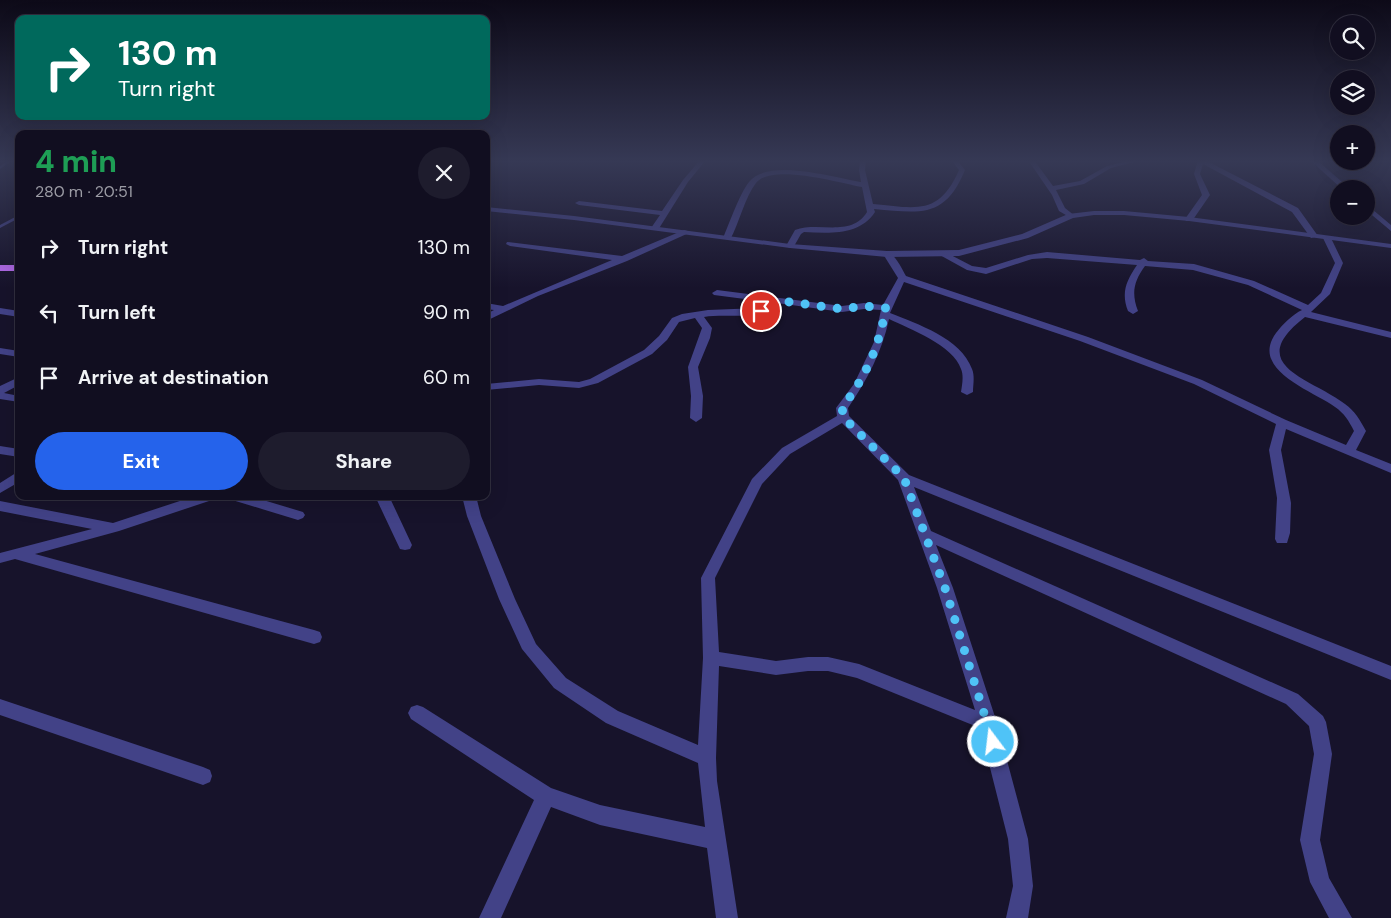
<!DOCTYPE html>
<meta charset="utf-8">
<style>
body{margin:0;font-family:"DM Sans",sans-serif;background:#1e1c2d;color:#f1f3f6;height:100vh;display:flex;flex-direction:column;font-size:19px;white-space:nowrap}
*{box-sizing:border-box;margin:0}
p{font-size:16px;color:#9c9ca5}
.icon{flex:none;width:28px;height:28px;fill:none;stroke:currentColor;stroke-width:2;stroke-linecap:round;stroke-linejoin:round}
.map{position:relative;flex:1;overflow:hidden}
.sheet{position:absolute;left:15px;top:130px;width:475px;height:370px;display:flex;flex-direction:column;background:#110e20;border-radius:10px;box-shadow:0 5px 20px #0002,0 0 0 1px #302e3e}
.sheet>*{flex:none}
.hud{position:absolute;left:15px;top:15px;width:475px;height:105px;border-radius:10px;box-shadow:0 5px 20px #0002,0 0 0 1px #302e3e;background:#00695c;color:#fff;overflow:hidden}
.fabs{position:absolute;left:1330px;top:15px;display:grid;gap:10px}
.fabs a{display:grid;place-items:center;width:45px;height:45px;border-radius:50%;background:#110e20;box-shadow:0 5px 20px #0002,0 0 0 1px #302e3e;font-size:25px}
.pin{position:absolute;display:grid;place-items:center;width:42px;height:42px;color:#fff;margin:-21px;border:2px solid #fff;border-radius:50%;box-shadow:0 1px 5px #0007}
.me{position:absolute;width:55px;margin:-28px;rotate:345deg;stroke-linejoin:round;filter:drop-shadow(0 0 4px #0008)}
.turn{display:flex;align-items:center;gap:18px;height:105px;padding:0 20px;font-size:22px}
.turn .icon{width:65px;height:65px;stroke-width:2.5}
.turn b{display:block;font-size:35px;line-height:42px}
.round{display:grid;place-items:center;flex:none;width:52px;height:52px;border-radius:26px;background:#1e1c2d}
.summary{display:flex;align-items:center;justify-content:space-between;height:85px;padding:0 20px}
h1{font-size:30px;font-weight:800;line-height:38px;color:#1e9e55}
.action{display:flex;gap:10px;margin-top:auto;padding:10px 20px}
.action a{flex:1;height:58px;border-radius:30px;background:#2563eb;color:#fff;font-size:20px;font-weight:800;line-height:58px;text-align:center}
.action a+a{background:#1e1c2d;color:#f1f3f6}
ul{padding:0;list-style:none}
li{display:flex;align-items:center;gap:15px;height:65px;padding:0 20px}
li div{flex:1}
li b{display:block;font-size:19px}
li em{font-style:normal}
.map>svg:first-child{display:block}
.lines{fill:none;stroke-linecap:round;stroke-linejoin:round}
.service{fill:#424287;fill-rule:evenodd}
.minor{fill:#424287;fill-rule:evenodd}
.tertiary{fill:#424287;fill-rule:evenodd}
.primary{fill:#bd6ef6;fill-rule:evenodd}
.route{stroke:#4fc3f7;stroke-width:9;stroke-dasharray:0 16.2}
</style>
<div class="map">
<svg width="1391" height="918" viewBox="0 0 1391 918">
<rect width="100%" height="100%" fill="#17132b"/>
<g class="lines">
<path class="service" d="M9,160H13L0,169V166Z
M19,215V218L0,228V225Z"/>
<path class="minor" d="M700,160H706L688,182L658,230L651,228L660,215L579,205L575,203L579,201L662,211L683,180Z
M860,160H866L865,170L873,204C916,208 939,216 959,170L951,160H957L965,170C945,219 920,213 874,209L875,212C859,236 830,233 804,232L801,234L793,248H790L786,246L795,230C819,221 851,238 867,212L862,187C839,183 772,163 756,183C745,197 739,223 730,240L723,238C730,222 739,195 749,182C768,157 835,178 861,182L859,170Z
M1028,160H1034L1053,186L1080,181L1107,166L1132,160H1142L1111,168L1084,184L1056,190L1065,208L1075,216L1071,218L1059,211L1052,195Z
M1198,160H1205L1298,208L1318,236L1311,238L1292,212L1203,164L1200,174L1210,195L1192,221H1186L1185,219L1202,195L1194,174Z
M1310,160H1317L1350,189H1342Z
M1381,160H1391V162H1384Z
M1366,204L1391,225V231L1366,210Z
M684,230L691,232L627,261L538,296L486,321V314L494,310L486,309V303L503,306L612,260L510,246L506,244L507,242L622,256Z
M1324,236H1330L1343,263L1330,294L1311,312L1391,332V338L1305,317C1242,366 1312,378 1345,404C1355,411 1360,420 1366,431L1356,450L1391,464V473L1286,429L1281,450L1291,503L1290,533L1287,543H1277L1275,539L1277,498L1269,450L1276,424L1194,384L1080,341L904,282L890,313C917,324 961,338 972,369C975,376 973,385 973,392L967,395L961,392C962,385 964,376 961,369C953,345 910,329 889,319C882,352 867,380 848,408L849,416L909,475L1391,666V680L914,487L931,531L1298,694L1323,716L1326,722L1332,754L1320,840L1329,878L1352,918H1329L1310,882L1300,840L1314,754L1309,726L1286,704L936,545L953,588L997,723L1028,839L1033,886L1028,918H1006L1013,886L1008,839L980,728L857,678L828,671H808L776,675L719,666L716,758L717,781L738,918H716L707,848L600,825L551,807L501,918H479L534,800L411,719L408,713L411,707L417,705L423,707L551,788L600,805L705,827L698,763L606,723L554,688L522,649L499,599L467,516L462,496H476L481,516L515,599L536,644L566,678L618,711L698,745L703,658L701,578L752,479L782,448L837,416L836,408L854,384L874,342L881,310L864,309L842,312L777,303C761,322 727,313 704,317L712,328L710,338L698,367L703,396L702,418L696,422L690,418L691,396L688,367L702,328L695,318L679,322L667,340L652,354L598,383L579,388L539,385L486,390V384L539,379L579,382L590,379L644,350L659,336L672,318L682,314L708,310L759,308L768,302L714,295L712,293L717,290L842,306L864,303L883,305L898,278L883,254L887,251C896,256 901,267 906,276L1088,337L1202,380L1286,420L1346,445L1354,431C1349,421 1344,413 1335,407C1313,391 1249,370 1276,333C1282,325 1293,314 1302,310L1248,285L1193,270L1145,266C1134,281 1131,293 1138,311L1133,314L1128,311C1121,293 1126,281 1137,265L1047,258L1032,259L986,274L967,270L938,254L945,252L972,266L986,268L1028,255L1047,252L1140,260L1144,258L1148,261L1194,264L1254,281L1308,305L1321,293L1335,263L1323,238ZM842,423L898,480L937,588L975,710L859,664L828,657H808L776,661L719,652L715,578L762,484L790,454Z
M0,308L19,311V317L0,314Z
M0,348L19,351V357L0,354Z
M19,377V385L4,393L19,396V402L0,399V386Z
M0,446L19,449V457L0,454Z
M19,471V482L0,493V483Z
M195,496H216L215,499L119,531L35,554L314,630L320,632L322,637L320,642L314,644L15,559L0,563V553L92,529L0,511V501L113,523Z
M228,496H250L303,512L305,515L303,518L298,520L229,499Z
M375,496H389L412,545L410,549L405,550L400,549Z
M0,699L203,767L210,770L212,776L210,782L203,785L0,715Z"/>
<path class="tertiary" d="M486,207L574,216L790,244L887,251L959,250L1022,234L1068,214L1094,211H1124L1189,217L1391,244V248L1189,221L1124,215H1094L1073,218L1028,238L959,256L887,257L790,248L574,220L486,211Z"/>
<path class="primary" d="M0,265H19V271H0Z"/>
</g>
<linearGradient id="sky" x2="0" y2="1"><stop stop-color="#0d0a18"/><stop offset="0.56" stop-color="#363955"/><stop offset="1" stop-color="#363955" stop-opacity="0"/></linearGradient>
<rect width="1391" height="288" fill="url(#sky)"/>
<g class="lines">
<path class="route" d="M761,311L768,308L775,300L842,309L864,306L886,308C878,349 867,374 842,408L844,418L904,478L945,588L993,742"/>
</g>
</svg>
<div class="fabs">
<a><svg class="icon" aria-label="search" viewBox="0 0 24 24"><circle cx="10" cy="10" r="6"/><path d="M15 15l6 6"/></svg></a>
<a><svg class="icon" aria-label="layers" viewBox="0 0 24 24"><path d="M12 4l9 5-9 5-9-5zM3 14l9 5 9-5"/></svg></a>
<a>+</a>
<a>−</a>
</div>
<div class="pin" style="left:761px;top:311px;background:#d93025"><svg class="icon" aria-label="arrive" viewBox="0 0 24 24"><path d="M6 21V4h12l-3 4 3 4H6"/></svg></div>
<svg class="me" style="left:993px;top:742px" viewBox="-20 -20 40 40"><circle r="17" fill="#4fc3f7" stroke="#fff" stroke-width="3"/><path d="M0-11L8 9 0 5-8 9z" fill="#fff"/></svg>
<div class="hud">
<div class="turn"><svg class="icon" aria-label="right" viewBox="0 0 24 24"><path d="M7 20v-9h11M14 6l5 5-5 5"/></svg><div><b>130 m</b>Turn right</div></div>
</div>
<section class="sheet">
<div class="summary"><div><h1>4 min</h1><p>280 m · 20:51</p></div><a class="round"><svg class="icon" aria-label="close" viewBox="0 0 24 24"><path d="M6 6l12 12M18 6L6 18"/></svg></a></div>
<ul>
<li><svg class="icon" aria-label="right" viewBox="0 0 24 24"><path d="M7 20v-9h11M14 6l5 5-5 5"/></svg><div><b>Turn right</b></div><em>130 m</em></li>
<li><svg class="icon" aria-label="left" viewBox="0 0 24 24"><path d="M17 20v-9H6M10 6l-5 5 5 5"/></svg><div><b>Turn left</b></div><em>90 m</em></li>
<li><svg class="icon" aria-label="arrive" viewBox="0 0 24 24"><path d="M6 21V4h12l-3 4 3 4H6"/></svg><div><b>Arrive at destination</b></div><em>60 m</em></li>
</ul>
<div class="action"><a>Exit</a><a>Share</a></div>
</section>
</div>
